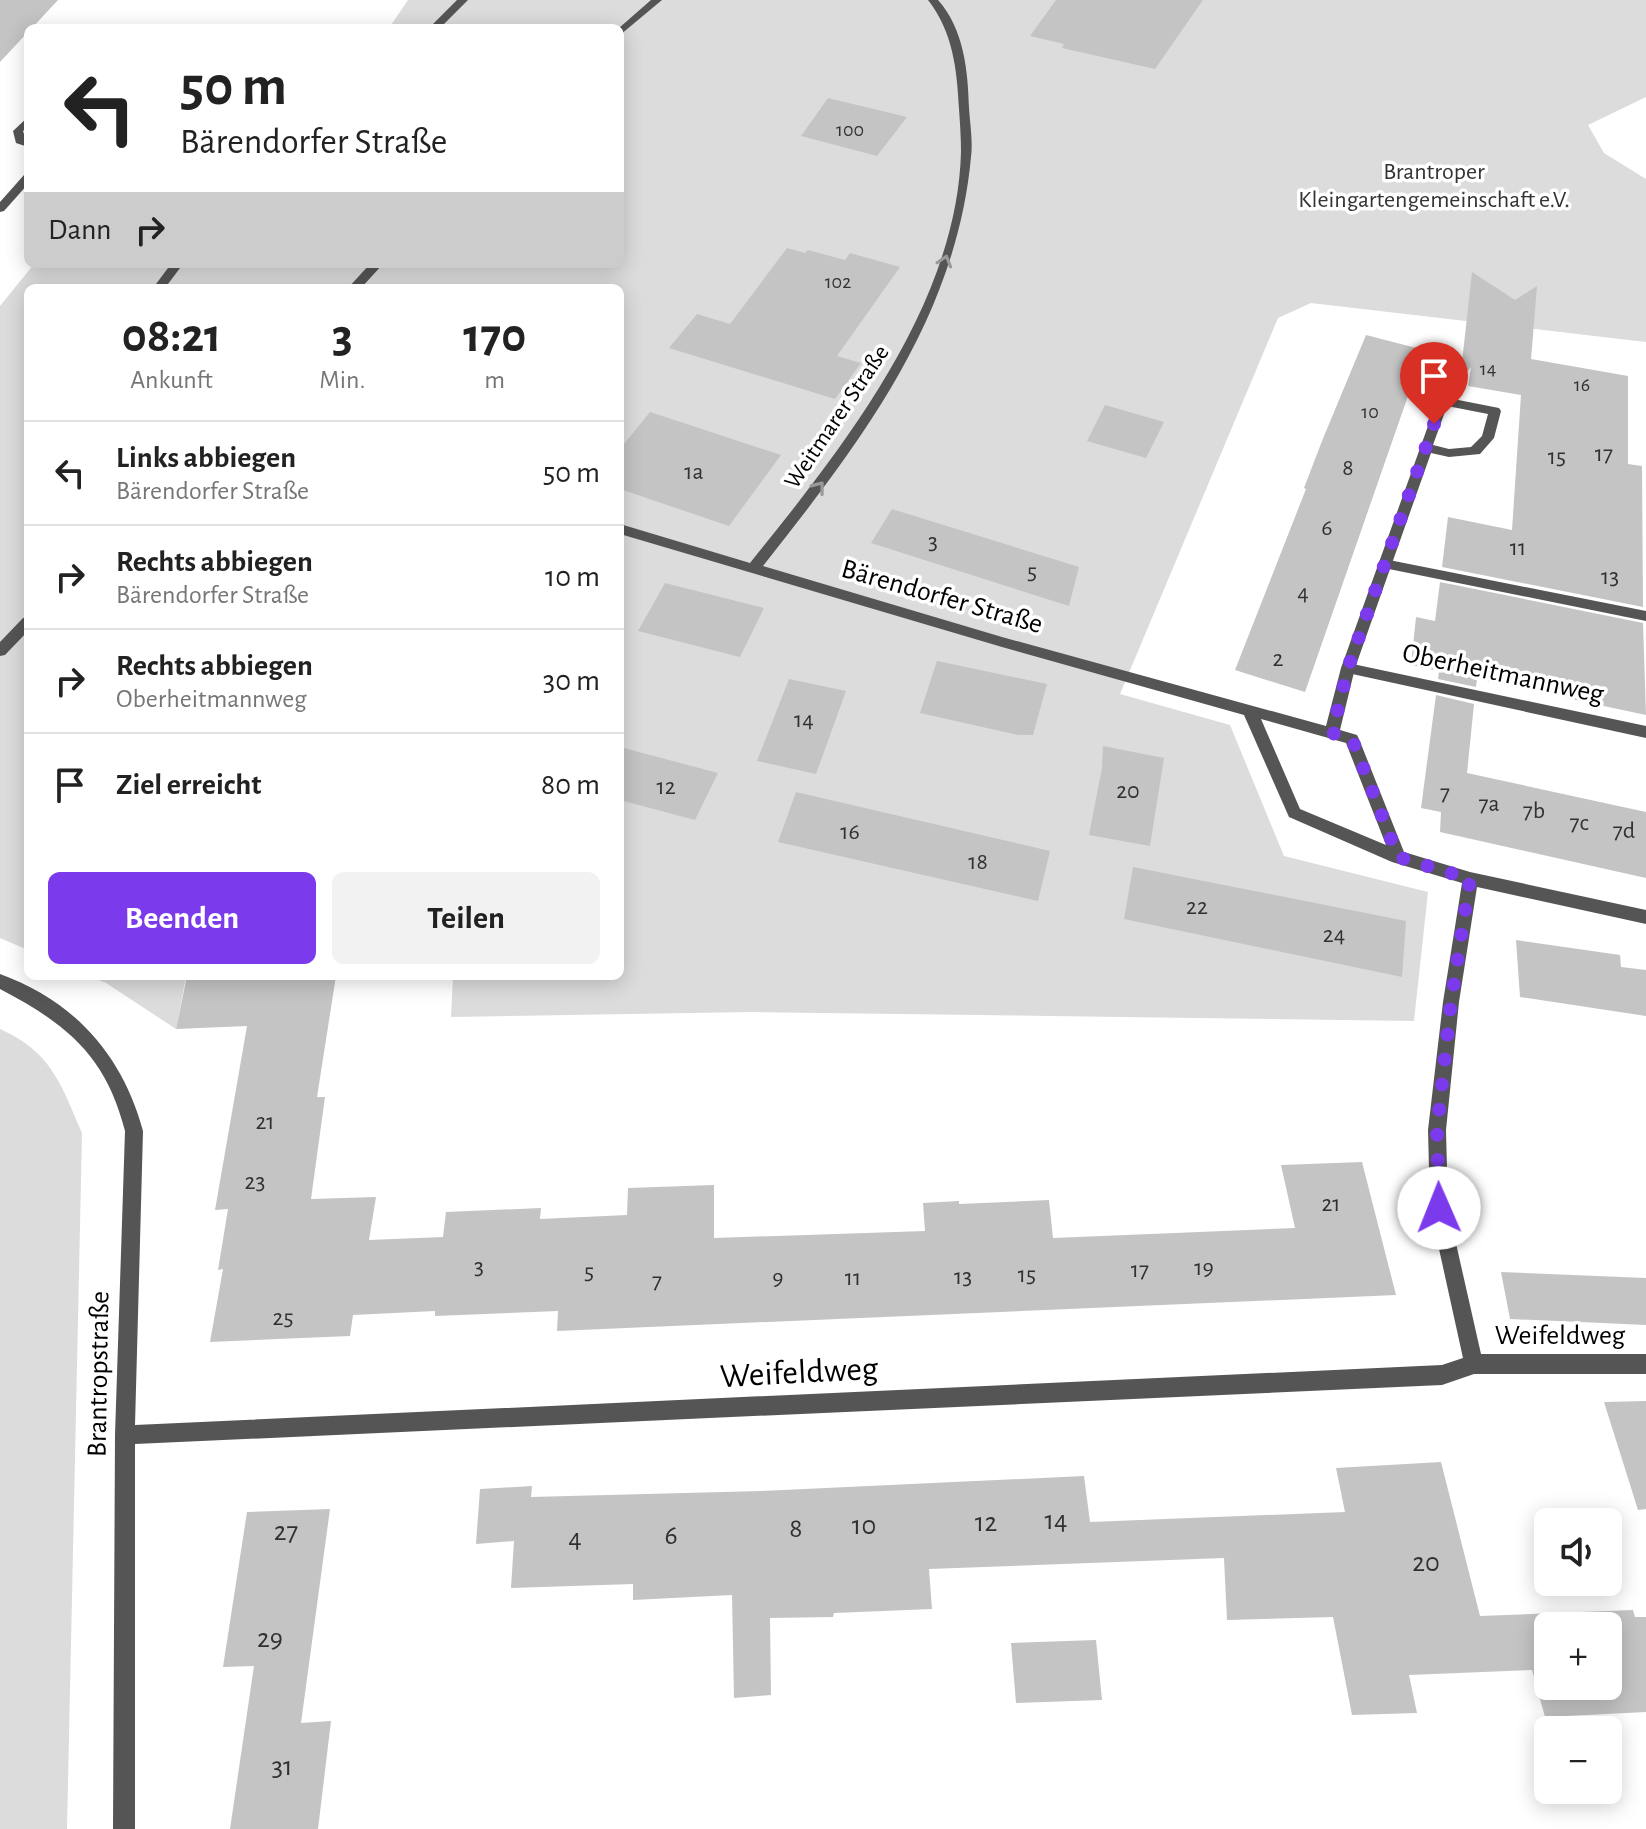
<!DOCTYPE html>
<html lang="de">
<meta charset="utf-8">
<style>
body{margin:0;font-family:"Alegreya Sans",sans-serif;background:#f2f2f2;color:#222;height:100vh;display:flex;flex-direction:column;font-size:30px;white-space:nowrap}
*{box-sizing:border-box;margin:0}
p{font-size:26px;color:#767676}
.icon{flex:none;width:44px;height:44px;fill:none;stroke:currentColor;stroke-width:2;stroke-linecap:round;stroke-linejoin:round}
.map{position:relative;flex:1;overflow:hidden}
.panel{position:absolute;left:24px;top:284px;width:600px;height:696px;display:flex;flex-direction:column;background:#fff;border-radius:12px;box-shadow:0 4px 20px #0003}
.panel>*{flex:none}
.guide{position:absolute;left:24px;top:24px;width:600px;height:244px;border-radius:12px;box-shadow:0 4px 20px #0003;background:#fff;color:#222;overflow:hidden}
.controls{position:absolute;left:1534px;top:1508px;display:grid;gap:16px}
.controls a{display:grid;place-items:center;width:88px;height:88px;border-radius:12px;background:#fff;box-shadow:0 4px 20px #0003;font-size:40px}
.pin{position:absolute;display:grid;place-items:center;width:68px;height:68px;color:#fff;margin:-82px -34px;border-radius:50% 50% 50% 0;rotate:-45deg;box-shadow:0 0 8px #0007}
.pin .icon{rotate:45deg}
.me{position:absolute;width:88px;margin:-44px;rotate:359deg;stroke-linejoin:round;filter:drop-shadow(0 0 6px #0008)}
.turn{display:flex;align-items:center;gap:28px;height:168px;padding:0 24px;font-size:36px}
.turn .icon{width:104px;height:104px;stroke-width:2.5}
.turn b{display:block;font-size:56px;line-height:68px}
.then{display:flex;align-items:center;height:76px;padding:0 24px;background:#0003;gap:16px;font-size:30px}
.eta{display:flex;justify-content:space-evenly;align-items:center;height:136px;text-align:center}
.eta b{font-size:48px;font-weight:700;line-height:56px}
.action{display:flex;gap:16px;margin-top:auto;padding:16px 24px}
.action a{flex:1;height:92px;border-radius:12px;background:#7c3aed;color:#fff;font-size:32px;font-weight:700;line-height:92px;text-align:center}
.action a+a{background:#f2f2f2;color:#222}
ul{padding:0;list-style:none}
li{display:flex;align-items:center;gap:24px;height:104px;padding:0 24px;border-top:2px solid #e0e0e0}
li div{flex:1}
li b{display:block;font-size:30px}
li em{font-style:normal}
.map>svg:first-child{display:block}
.green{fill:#dcdcdc}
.building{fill:#c4c4c4;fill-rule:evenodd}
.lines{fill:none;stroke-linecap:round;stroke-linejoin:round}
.service{fill:#555;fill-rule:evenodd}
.minor{fill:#555;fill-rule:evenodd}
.oneway{stroke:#999}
.route{stroke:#7c3aed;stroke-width:14;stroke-dasharray:0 25.2}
.labels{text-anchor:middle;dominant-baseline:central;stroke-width:7;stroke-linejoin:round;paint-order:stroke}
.far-number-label{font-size:20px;fill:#313131}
.far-park-label{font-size:24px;fill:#333;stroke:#fff}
.far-street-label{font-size:24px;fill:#000;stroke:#fff}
.number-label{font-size:24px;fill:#313131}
.street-label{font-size:28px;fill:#000;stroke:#fff}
.near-number-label{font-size:28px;fill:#313131}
.near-street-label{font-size:34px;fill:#000;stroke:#fff}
</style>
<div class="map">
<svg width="1646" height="1829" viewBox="0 0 1646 1829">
<rect width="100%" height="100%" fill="#fff"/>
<path class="green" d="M408,0H1646V97L1588,125L1604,153L1646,179V342L1311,303L1278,318L1120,694L1230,725L1284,856L1428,892L1414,1021L752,1012L451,1017L453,976H620V288H28V950L0,938V306L34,264H620V28H389Z
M89,976H195L186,977L176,1029L106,983Z
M0,1029C52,1052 61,1085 82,1133L67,1829H0Z"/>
<path class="building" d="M0,0H58L32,28H28V32L0,62Z
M1056,0H1203L1155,69L1062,48L1064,44L1030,36Z
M828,98L907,117L877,156L801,136Z
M787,248L805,253L808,250L845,260L850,253L900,267L837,356L861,363L835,399L669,348L697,314L730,324Z
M1472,272L1515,300L1537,286L1531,359L1628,376V464L1642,466L1643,607L1442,567L1448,517L1512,530L1521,395L1468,386L1471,367L1460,380Z
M1366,335L1424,350L1305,692L1235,670L1306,489L1304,488L1322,441Z
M1105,405L1164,422L1146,458L1087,441Z
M650,412L781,455L729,526L620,489V449Z
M892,509L1079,567L1069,606L871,543Z
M1440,582L1643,623L1646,715L1477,679L1476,687L1438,679L1439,671L1411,665L1416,617L1435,621Z
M665,583L764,608L740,657L638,631Z
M937,661L1047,684L1033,735H1018L920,713Z
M789,679L846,691L816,774L757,761Z
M1436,695L1474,704L1467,773L1646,812V878L1440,832L1441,812L1421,808Z
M1103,746L1164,758L1150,846L1089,835L1102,768Z
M620,747L718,773L695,820L620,800Z
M796,792L1050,851L1038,901L778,842Z
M1133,867L1406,921L1402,977L1124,919Z
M1516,940L1620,955L1621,967L1646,970V1016L1520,997Z
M187,976H336L317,1097H325L311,1199L376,1197L369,1240L443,1237L446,1212L541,1208L540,1219L627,1215L628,1188L714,1185V1238L925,1231L923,1203L959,1201V1204L1049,1200L1053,1238L1295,1228L1281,1165L1362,1162L1396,1295L557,1331L558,1311L435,1316V1311L353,1315L350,1336L210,1342L223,1269L218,1270L228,1209L215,1210L247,1026L176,1029Z
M1501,1272L1646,1278V1325L1510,1319Z
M1646,1401V1509L1638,1510L1604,1402Z
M1441,1462L1480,1616L1633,1610L1635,1617H1646V1712L1545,1717L1532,1670L1409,1675L1417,1713L1352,1715L1333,1617L1227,1620L1224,1558L929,1569L932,1609L834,1613L833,1617L770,1618L771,1695L734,1698L732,1595L633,1600V1584L511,1588L514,1541L476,1544L480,1489L532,1486L531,1497L761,1491L1084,1476L1090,1522L1345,1512L1336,1468ZM1548,1626H1608V1686H1548Z
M330,1509L301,1723L331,1721L318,1829H230L254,1666L223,1667L247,1512Z
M1096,1640L1102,1700L1016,1703L1011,1643Z"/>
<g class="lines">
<path class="service" d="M457,0H468L440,28H429Z
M28,117V126L23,131L28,147L16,143L13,131Z
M28,174V184L4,211L0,212V202L24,175Z
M171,264H183L165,288H153Z
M1384,559L1646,611V621L1379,567V561Z
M1348,663L1646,726V738L1343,672L1341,668Z"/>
<path class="minor" d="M651,0H662L620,35L619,28Z
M928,0H938C964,29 968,71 969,108C970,124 973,141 971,157C956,319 860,443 763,566L1002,637L1326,726L1341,668L1437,401L1443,397L1499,408L1501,411L1494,438L1480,454L1449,457L1431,453L1355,668L1340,730L1357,735L1359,739L1404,852L1470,872L1646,910V924L1477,887L1459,1002L1446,1130L1448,1208L1481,1354H1646V1374H1474L1442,1385L135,1444V1829H113L115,1435L125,1131C106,1056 67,1024 0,989V974C75,1001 123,1056 143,1131L135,1425L1442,1365L1463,1358L1430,1208L1428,1130L1443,1002L1462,883L1392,862L1289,817L1244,715L1002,647L620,534V524L750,563C842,449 957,305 961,152C961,138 960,123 959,109C957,69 953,32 928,0ZM1447,406L1488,414L1482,436L1471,447L1449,449L1433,445ZM1261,719L1346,743L1386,845L1300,809Z
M370,264H383L361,288H348Z
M28,617V631L5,655L0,656V642L23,618Z"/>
</g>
<defs><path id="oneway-chevron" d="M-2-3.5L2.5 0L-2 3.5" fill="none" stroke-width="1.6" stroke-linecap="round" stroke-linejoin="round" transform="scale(2)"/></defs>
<g class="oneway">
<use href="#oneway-chevron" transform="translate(945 261) rotate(-73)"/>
<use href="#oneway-chevron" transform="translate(819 487) rotate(-52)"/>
</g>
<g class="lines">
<path class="route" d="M1434,424L1348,668L1332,733L1352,739L1398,857L1470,879L1451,1002L1437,1130L1439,1208"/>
</g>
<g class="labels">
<g class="far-number-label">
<text x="850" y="130">100</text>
<text x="838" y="282">102</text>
<text x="1488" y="369">14</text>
<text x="1582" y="385">16</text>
<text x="1370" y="412">10</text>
</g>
<g class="far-park-label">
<text x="1434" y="172">Brantroper<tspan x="1434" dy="28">Kleingartengemeinschaft e.V.</tspan></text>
</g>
<g class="far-street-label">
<text transform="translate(837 417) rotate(-56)">Weitmarer Straße</text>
</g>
<g class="number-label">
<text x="1604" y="454">17</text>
<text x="1557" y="457">15</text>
<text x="1348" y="468">8</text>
<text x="694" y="472">1a</text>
<text x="1327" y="528">6</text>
<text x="933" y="542">3</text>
<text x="1518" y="548">11</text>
<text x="1032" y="572">5</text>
<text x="1610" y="577">13</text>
<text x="1303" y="593">4</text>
<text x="1278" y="659">2</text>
<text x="804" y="720">14</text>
<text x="666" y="787">12</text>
<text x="1128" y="791">20</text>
<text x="1445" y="793">7</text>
<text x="1489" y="804">7a</text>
<text x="1534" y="811">7b</text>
<text x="1579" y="823">7c</text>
<text x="1624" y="831">7d</text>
<text x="850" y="832">16</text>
<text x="978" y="862">18</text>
<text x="1197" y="907">22</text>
<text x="1334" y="935">24</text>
<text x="265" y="1122">21</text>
<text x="255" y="1182">23</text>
<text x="1331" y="1204">21</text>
<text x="479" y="1267">3</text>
<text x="1204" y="1268">19</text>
<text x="1140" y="1270">17</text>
<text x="589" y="1272">5</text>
<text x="1027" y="1275">15</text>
<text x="963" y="1277">13</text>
<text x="778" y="1278">9</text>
<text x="853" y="1278">11</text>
<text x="657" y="1281">7</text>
<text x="283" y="1318">25</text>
</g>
<g class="street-label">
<text transform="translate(942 597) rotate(16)">Bärendorfer Straße</text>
<text transform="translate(1503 674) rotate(12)">Oberheitmannweg</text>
<text x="1560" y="1336">Weifeldweg</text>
<text transform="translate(99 1374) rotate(-89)">Brantropstraße</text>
</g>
<g class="near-number-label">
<text x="1056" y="1521">14</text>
<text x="986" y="1523">12</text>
<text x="864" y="1526">10</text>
<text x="796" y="1529">8</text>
<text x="286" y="1532">27</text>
<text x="671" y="1536">6</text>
<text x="575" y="1539">4</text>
<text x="1426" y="1563">20</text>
<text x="270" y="1639">29</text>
<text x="282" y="1767">31</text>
</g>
<g class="near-street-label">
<text transform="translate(799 1373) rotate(-3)">Weifeldweg</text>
</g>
</g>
</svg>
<div class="controls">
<a><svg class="icon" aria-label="sound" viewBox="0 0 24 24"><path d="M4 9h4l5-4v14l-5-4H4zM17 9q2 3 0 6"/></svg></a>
<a>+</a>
<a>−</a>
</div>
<div class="pin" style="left:1434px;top:424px;background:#d93025"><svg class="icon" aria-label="arrive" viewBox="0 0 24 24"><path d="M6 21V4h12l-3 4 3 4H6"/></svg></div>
<svg class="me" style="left:1439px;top:1208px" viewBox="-20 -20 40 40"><circle r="19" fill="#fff"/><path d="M0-13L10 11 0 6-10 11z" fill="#7c3aed"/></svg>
<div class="guide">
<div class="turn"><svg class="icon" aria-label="left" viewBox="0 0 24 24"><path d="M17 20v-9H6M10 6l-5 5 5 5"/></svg><div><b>50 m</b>Bärendorfer Straße</div></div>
<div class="then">Dann<svg class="icon" aria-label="right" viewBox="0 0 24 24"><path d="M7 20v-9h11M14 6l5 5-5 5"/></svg></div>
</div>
<section class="panel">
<div class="eta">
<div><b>08:21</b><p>Ankunft</p></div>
<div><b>3</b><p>Min.</p></div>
<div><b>170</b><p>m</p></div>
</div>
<ul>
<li><svg class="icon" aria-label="left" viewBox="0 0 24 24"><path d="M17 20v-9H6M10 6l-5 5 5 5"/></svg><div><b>Links abbiegen</b><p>Bärendorfer Straße</p></div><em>50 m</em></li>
<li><svg class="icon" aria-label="right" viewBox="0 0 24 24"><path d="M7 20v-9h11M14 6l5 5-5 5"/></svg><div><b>Rechts abbiegen</b><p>Bärendorfer Straße</p></div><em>10 m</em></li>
<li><svg class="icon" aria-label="right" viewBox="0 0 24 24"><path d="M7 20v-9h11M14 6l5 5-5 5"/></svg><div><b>Rechts abbiegen</b><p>Oberheitmannweg</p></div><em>30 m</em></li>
<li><svg class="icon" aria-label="arrive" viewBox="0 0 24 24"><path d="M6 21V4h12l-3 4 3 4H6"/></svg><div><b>Ziel erreicht</b></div><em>80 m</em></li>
</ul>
<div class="action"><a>Beenden</a><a>Teilen</a></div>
</section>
</div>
